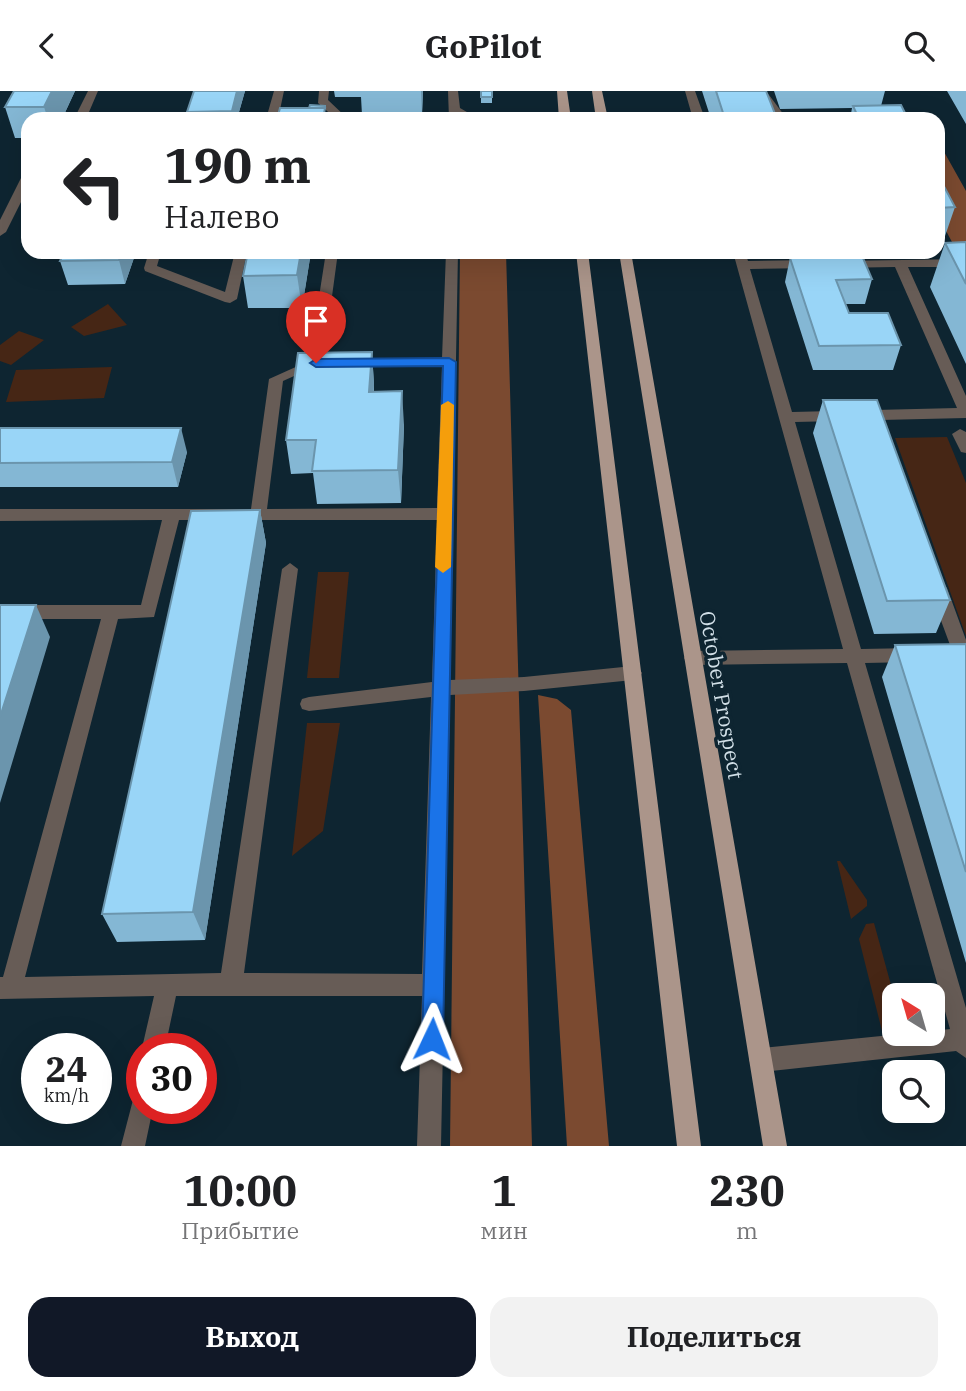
<!DOCTYPE html>
<html lang="ru">
<meta charset="utf-8">
<style>
body{margin:0;font-family:"IBM Plex Serif",serif;background:#f2f2f2;color:#202124;height:100vh;display:flex;flex-direction:column;font-size:26px;white-space:nowrap}
*{box-sizing:border-box;margin:0}
p{font-size:23px;color:#757577}
.icon{flex:none;width:38px;height:38px;fill:none;stroke:currentColor;stroke-width:2;stroke-linecap:round;stroke-linejoin:round}
.map{position:relative;height:1055px;overflow:hidden}
.panel{display:flex;flex-direction:column;background:#fff;flex:1}
.panel>*{flex:none}
.hud{position:absolute;left:21px;top:21px;width:924px;height:147px;border-radius:21px;box-shadow:0 7px 28px #0002;background:#fff;color:#202124;overflow:hidden}
.needle{width:46px;rotate:323deg}
.controls{position:absolute;left:882px;top:892px;display:grid;gap:14px}
.controls a{display:grid;place-items:center;width:63px;height:63px;border-radius:14px;background:#fff;box-shadow:0 7px 28px #0002;font-size:35px}
.speed{position:absolute;left:21px;top:942px;display:flex;gap:14px;font-size:35px;font-weight:700;text-align:center}
.speed>*{display:grid;place-content:center;width:91px;height:91px;border-radius:50%;background:#fff;box-shadow:0 7px 28px #0002;line-height:1}
.speed small{font-size:18px;font-weight:400}
.speed .limit{border:10px solid #d22;background:#fff;color:#111}
.pin{position:absolute;display:grid;place-items:center;width:60px;height:60px;color:#fff;margin:-72px -30px;border-radius:50% 50% 50% 0;rotate:-45deg;box-shadow:0 0 7px #0007}
.pin .icon{rotate:45deg}
.me{position:absolute;width:77px;margin:-38px;rotate:2deg;stroke-linejoin:round;filter:drop-shadow(0 0 5px #0008)}
.turn{display:flex;align-items:center;gap:24px;height:147px;padding:0 28px;font-size:32px}
.turn .icon{width:91px;height:91px;stroke-width:2.5}
.turn b{display:block;font-size:49px;line-height:60px}
.eta{display:flex;justify-content:space-evenly;align-items:center;height:119px;text-align:center}
.eta b{font-size:42px;font-weight:700;line-height:49px}
.action{display:flex;gap:14px;margin-top:auto;padding:14px 28px}
.action a{flex:1;height:80px;border-radius:21px;background:#111827;color:#fff;font-size:28px;font-weight:700;line-height:80px;text-align:center}
.action a+a{background:#f2f2f2;color:#202124}
header{display:flex;justify-content:space-between;align-items:center;height:91px;padding:0 28px;background:#fff;font-size:32px;font-weight:700}
.map>svg:first-child{display:block}
.green{fill:#462615}
.forest{fill:#7b4a30}
.lines{fill:none;stroke-linecap:round;stroke-linejoin:round}
.minor{fill:#675c56;fill-rule:evenodd}
.major{fill:#ab958a;fill-rule:evenodd}
.wall{fill:#84b7d4}
.shaded-wall{fill:#6b95ad}
.building{fill:#99d5f7;stroke:#6b95ad;stroke-width:2}
.route{fill:#1a73e8;stroke:#114b97;stroke-width:2}
.slow{fill:#f59e0b}
.labels{text-anchor:middle;dominant-baseline:central;stroke-width:7;stroke-linejoin:round;paint-order:stroke}
.street-label{font-size:21px;fill:#d1dfe7;stroke:#0e2531}
</style>
<header><svg class="icon" aria-label="back" viewBox="0 0 24 24"><path d="M15 5l-7 7 7 7"/></svg>GoPilot<svg class="icon" aria-label="search" viewBox="0 0 24 24"><circle cx="10" cy="10" r="6"/><path d="M15 15l6 6"/></svg></header>
<div class="map">
<svg width="966" height="1055" viewBox="0 0 966 1055">
<rect width="100%" height="100%" fill="#0e2531"/>
<path class="green" d="M108,213L127,234L84,245L71,236Z
M19,240L44,249L11,274L0,270V254Z
M112,276L104,307L6,311L16,279Z
M947,346L966,392V545L895,347Z
M318,481H349L339,587H307Z
M307,632H340L323,740L292,765Z
M837,770H840L867,809V815L851,828Z
M874,832L894,905V941L883,944L859,848L866,833Z"/>
<path class="forest" d="M938,50L966,100V151H952L938,125Z
M460,161H506L532,1055H450Z
M538,604L557,608L571,619L609,1055H567Z"/>
<g class="lines">
<path class="minor" d="M88,0H98L86,28H74Z
M274,0H284L278,28H266Z
M319,0H329L328,9L348,28H336L318,12Z
M448,0H458L460,17L479,28L460,26L461,28H449Z
M685,0H695L705,28H693Z
M756,0H766L787,28H775Z
M28,81V97L6,141L0,145V129L22,85Z
M149,161H161L157,175L225,201L235,161H247L237,208L230,212L225,211L145,180L144,177Z
M326,161H338L323,272L283,290L267,418L437,417L442,275L351,276L344,272L351,268L442,267L446,161H458L450,589L524,586L633,575L639,577L642,582L639,587L633,589L524,600L450,604L441,1055H417L422,905H176L165,957H142L154,905L0,908V886H3L101,528H0V514H141L162,429L0,430V418H251L269,288L309,270ZM179,429H437L432,591L309,606L302,608L300,613L302,618L309,620L431,606L422,883L244,882L298,478L290,472L282,478L221,882L25,886L118,528L154,526Z
M733,161H745L748,170L812,169L818,173L812,177L750,178L792,321L957,317L895,176L835,177L830,176L824,161H836L840,170L966,168V176H908L966,305V327L795,331L861,558L914,557L920,559L923,564L920,569L914,571L865,572L966,917V967L956,960L761,981L753,977L749,969L753,961L761,957L901,943H933V940L950,938L847,572L693,574L687,572L684,567L687,562L693,560L843,558Z
M960,338L966,341V362L961,361L952,343Z
M938,491L944,493L947,497L966,549V580L960,578L957,573L929,497L932,493Z
M142,1001V1017H153L145,1055H121L134,1005Z"/>
<path class="major" d="M557,0H567L571,28H559Z
M592,0H602L608,28H596Z
M576,161H588L701,1055H677Z
M619,161H631L787,1055H763Z"/>
</g>
<path class="wall" d="M14,0H75L62,28H28V47H15L5,16Z
M194,0H245L237,28H189L187,21Z
M334,0H423L422,23L362,24L361,6H335Z
M481,0H492V12H481Z
M702,0H766L777,28H711Z
M774,0H885L881,15L908,28H850L852,17L780,18Z
M947,0H966V33Z
M938,84L955,116L944,148L938,149Z
M966,151V273L930,196L945,152Z
M136,161L125,193L68,194L60,170Z
M248,161H311L302,217H248L243,185Z
M790,167L872,188L865,213H845L849,222L901,254L893,279H813L785,191Z
M372,261L374,294V301L404,334L401,412L317,413L313,382L291,383L286,349Z
M823,309L950,509L936,542L874,543L813,342Z
M0,337L187,361L178,396H0Z
M260,419L266,452L205,849L117,851L102,823Z
M966,553V872L882,586L895,554Z"/>
<path class="shaded-wall" d="M52,0H75L62,28H48L44,16Z
M237,0H245L237,28H233L232,20Z
M421,0H423L422,23Z
M122,161H136L125,193L119,169Z
M301,161H311L302,217L297,184Z
M372,261L374,294L372,334L369,301Z
M402,300L404,334L401,412L398,379Z
M181,337L187,361L178,396L172,371Z
M260,419L266,452L205,849L193,821Z
M36,514L50,546L0,712V626Z"/>
<path class="building" d="M14,0H52L44,16H5Z
M194,0H237L232,20L187,21Z
M481,0H492V6H481Z
M716,0H766L777,28H725Z
M310,14L325,15V17H309Z
M901,14L908,28H859L853,15Z
M280,17H325L323,28H277Z
M118,27H168V28Z
M938,84L955,116L938,117Z
M966,151V193L945,152Z
M64,161H122L119,169L60,170Z
M248,161H301L297,184L243,185Z
M790,167H863L872,188L836,189L849,222H888L901,254L819,255Z
M372,261L369,301L402,300L398,379L312,380L316,349H286L298,262Z
M823,309H877L950,509L887,510Z
M0,337H181L172,371L0,372Z
M260,419L193,821L102,823L191,420Z
M0,514H36L0,626Z
M966,553V781L895,554Z"/>
<path class="route" d="M449,267L456,271L443,948L440,955L432,958L425,955L422,948L443,275L316,276L310,272L316,268Z"/>
<path class="slow" d="M448,310L454,314L451,476L443,482L435,476L441,314Z"/>
<g class="labels">
<g class="street-label">
<text transform="translate(722 604) rotate(80)">October Prospect</text>
</g>
</g>
</svg>
<div class="controls">
<a><svg class="needle" viewBox="-14 -14 28 28"><path d="M0-13l5 13h-10z" fill="#e53935"/><path d="M0 13l5-13h-10z" fill="#757577"/></svg></a>
<a><svg class="icon" aria-label="search" viewBox="0 0 24 24"><circle cx="10" cy="10" r="6"/><path d="M15 15l6 6"/></svg></a>
</div>
<div class="speed"><div>24<small>km/h</small></div><div class="limit">30</div></div>
<div class="pin" style="left:316px;top:272px;background:#d93025"><svg class="icon" aria-label="arrive" viewBox="0 0 24 24"><path d="M6 21V4h12l-3 4 3 4H6"/></svg></div>
<svg class="me" style="left:432px;top:948px" viewBox="-20 -20 40 40"><path d="M0-17L14 15 0 8-14 15z" fill="#1a73e8" stroke="#fff" stroke-width="4"/></svg>
<div class="hud">
<div class="turn"><svg class="icon" aria-label="left" viewBox="0 0 24 24"><path d="M17 20v-9H6M10 6l-5 5 5 5"/></svg><div><b>190 m</b>Налево</div></div>
</div>
</div>
<section class="panel">
<div class="eta">
<div><b>10:00</b><p>Прибытие</p></div>
<div><b>1</b><p>мин</p></div>
<div><b>230</b><p>m</p></div>
</div>
<div class="action"><a>Выход</a><a>Поделиться</a></div>
</section>
